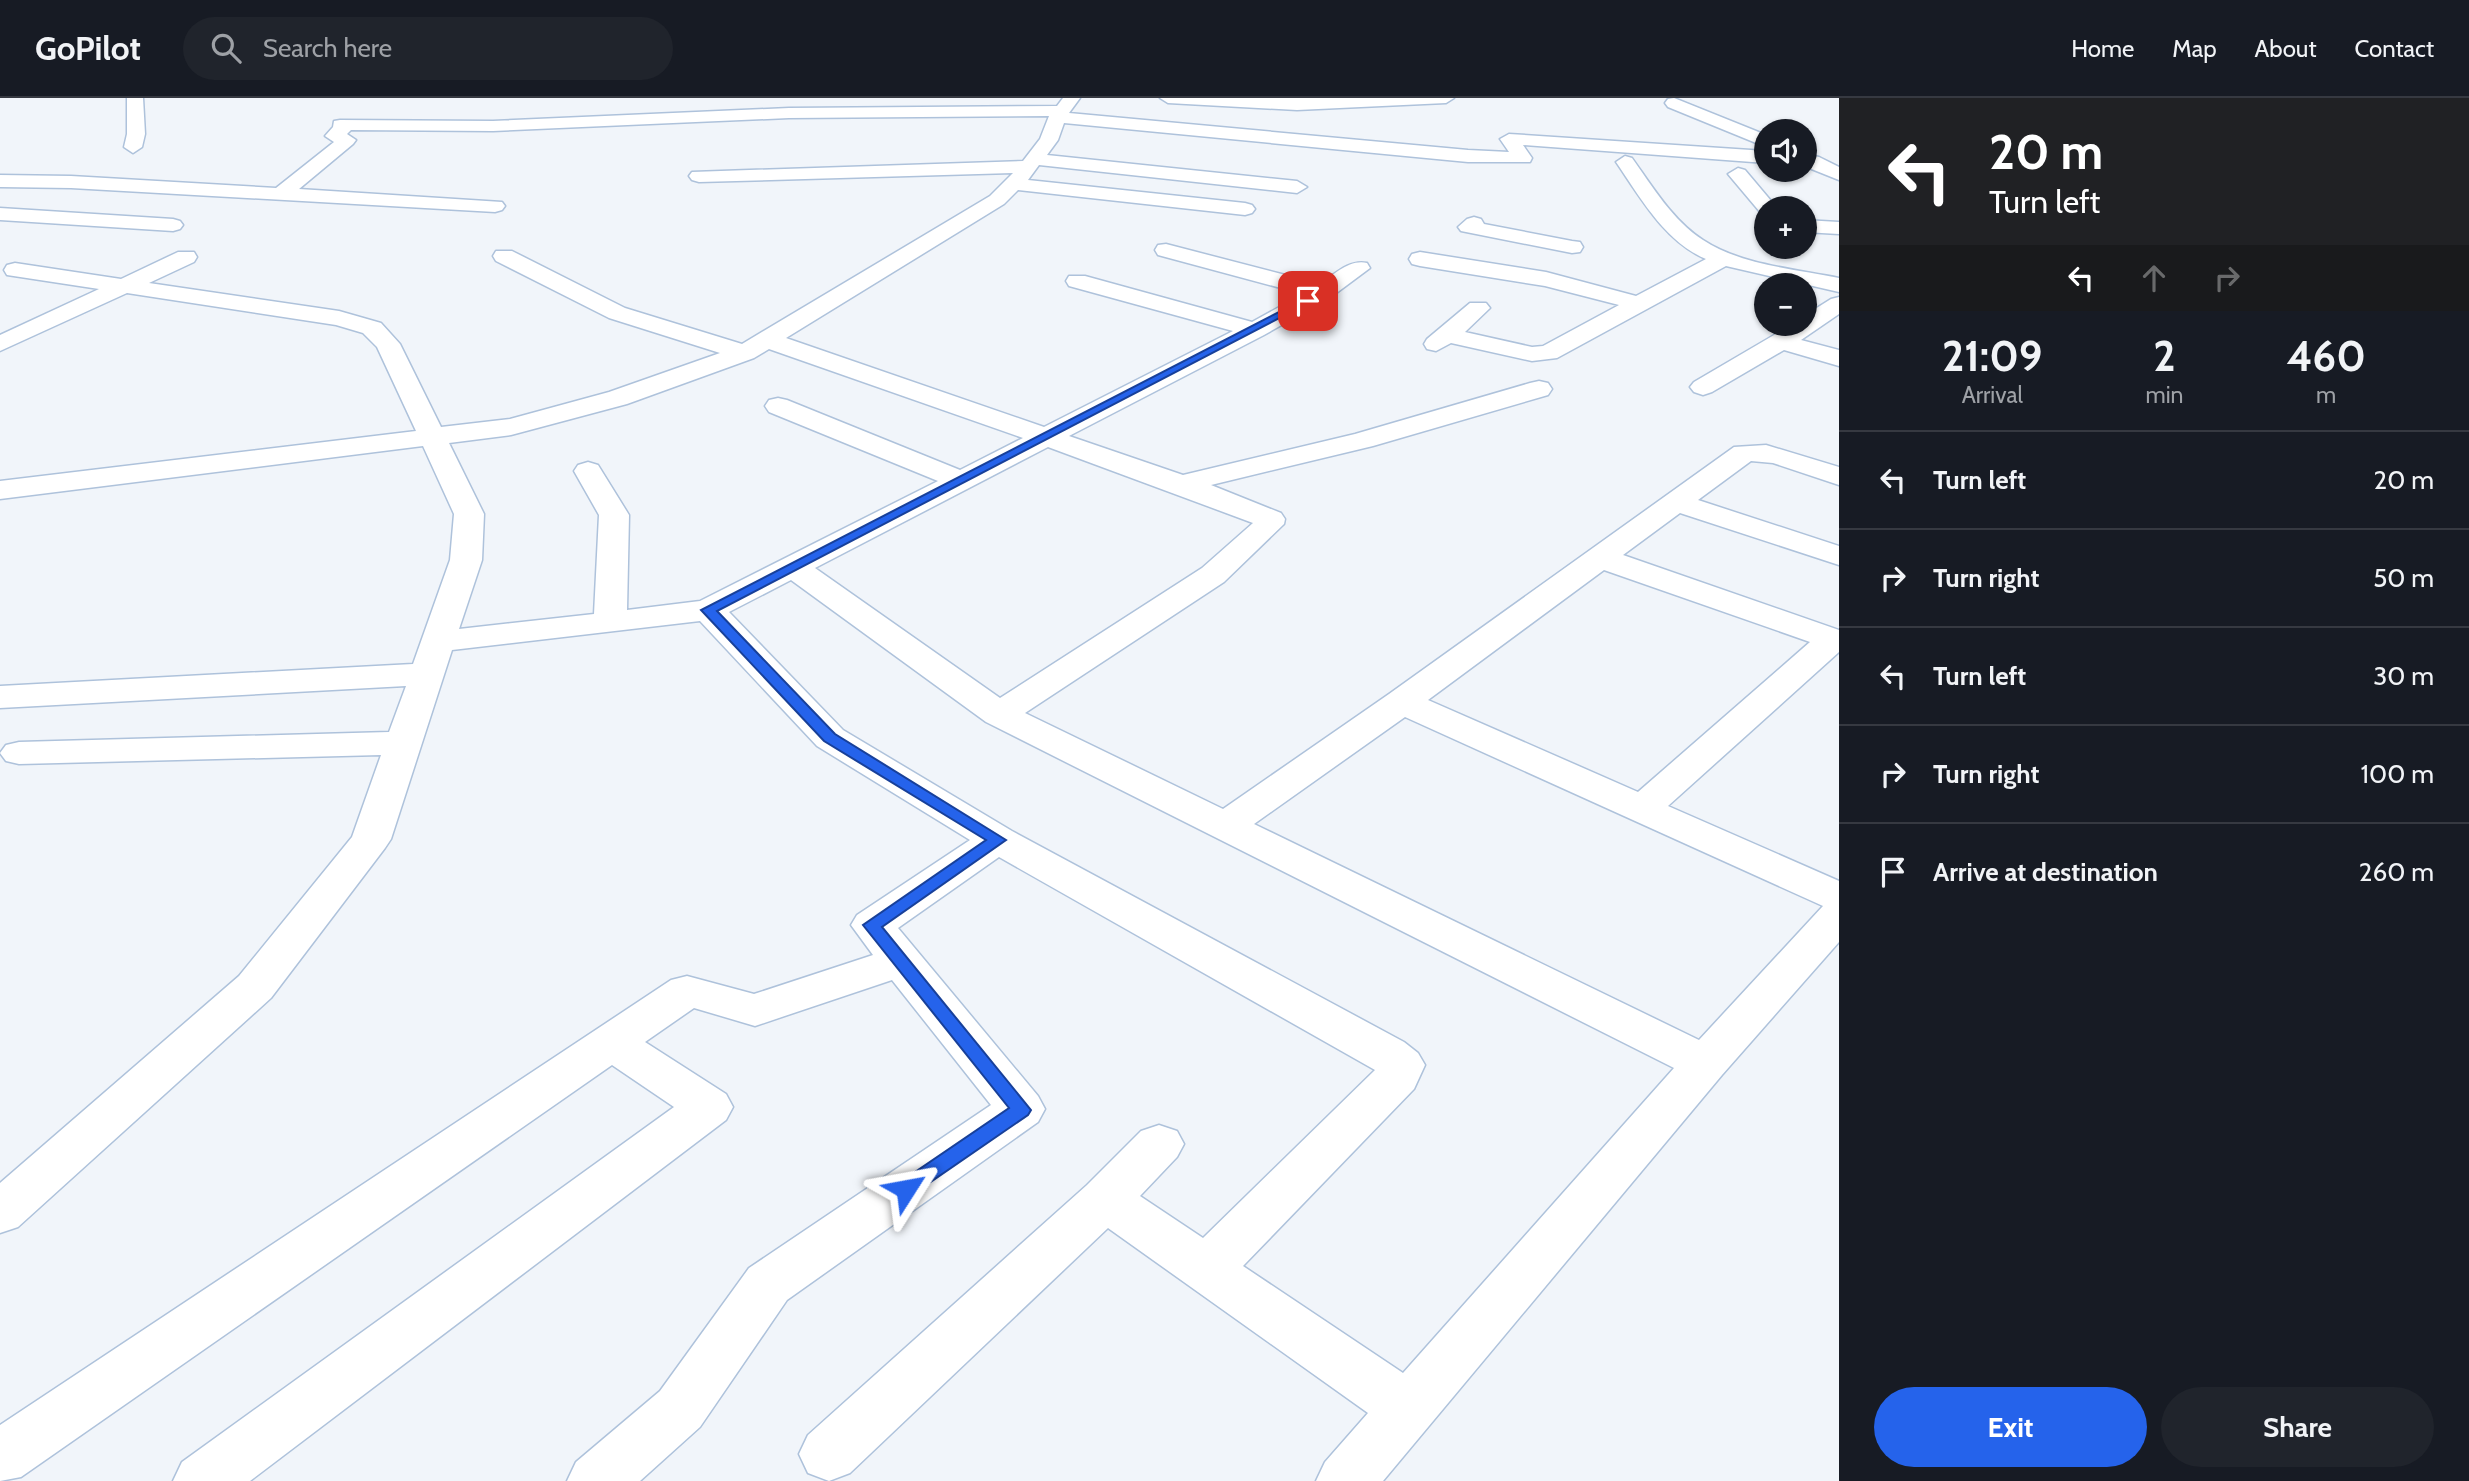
<!DOCTYPE html>
<meta charset="utf-8">
<style>
body{margin:0;font-family:Cabin,sans-serif;background:#20242c;color:#f1f3f6;height:100vh;display:flex;flex-direction:column;font-size:26px;white-space:nowrap}
*{box-sizing:border-box;margin:0}
p{font-size:23px;color:#9ea1a6}
.icon{flex:none;width:38px;height:38px;fill:none;stroke:currentColor;stroke-width:2;stroke-linecap:round;stroke-linejoin:round}
.map{position:relative;flex:1;overflow:hidden}
.side{display:flex;flex-direction:column;background:#171b24;width:630px}
.side>*{flex:none}
.hud{background:#202124;color:#fff;overflow:hidden}
.buttons{position:absolute;left:1754px;top:21px;display:grid;gap:14px}
.buttons a{display:grid;place-items:center;width:63px;height:63px;border-radius:50%;background:#171b24;box-shadow:0 2px 5px #0004;font-size:35px}
.pin{position:absolute;display:grid;place-items:center;width:60px;height:60px;color:#fff;margin:-30px;border-radius:14px;box-shadow:0 4px 10px #0006}
.me{position:absolute;width:77px;margin:-38px;rotate:56deg;stroke-linejoin:round;filter:drop-shadow(0 0 5px #0008)}
.turn{display:flex;align-items:center;gap:24px;height:147px;padding:0 35px;font-size:32px}
.turn .icon{width:91px;height:91px;stroke-width:2.5}
.turn b{display:block;font-size:49px;line-height:60px}
.lanes{display:flex;align-items:center;height:66px;padding:0 35px;background:#0003;justify-content:center;gap:35px;direction:ltr}
.lanes .off{opacity:.35}
.eta{display:flex;justify-content:space-evenly;align-items:center;height:119px;text-align:center}
.eta b{font-size:42px;font-weight:700;line-height:49px}
.action{display:flex;gap:14px;margin-top:auto;padding:14px 35px}
.action a{flex:1;height:80px;border-radius:42px;background:#2563eb;color:#fff;font-size:28px;font-weight:700;line-height:80px;text-align:center}
.action a+a{background:#20242c;color:#f1f3f6}
ul{padding:0;list-style:none}
li{display:flex;align-items:center;gap:21px;height:98px;padding:0 35px;border-top:2px solid #363941}
li div{flex:1}
li b{display:block;font-size:26px}
li em{font-style:normal}
header{display:flex;align-items:center;gap:42px;box-sizing:border-box;height:98px;padding:0 35px;background:#171b24;border-bottom:2px solid #363941}
header strong{font-size:33px}
nav{display:flex;gap:38px;margin-inline-start:auto;font-size:24px}
.search{width:490px;height:63px;background:#20242c;display:flex;align-items:center;gap:18px;box-sizing:border-box;padding:0 24px;border-radius:38px;color:#9ea1a6;font-size:26px}
main{display:flex;flex:1;min-height:0}
.map>svg:first-child{display:block}
.lines{fill:none;stroke-linecap:round;stroke-linejoin:round}
.street-casing{stroke:#aec2db;stroke-width:3}
.street{fill:#fff;fill-rule:evenodd}
.route{fill:#2563eb;stroke:#184099;stroke-width:2}
</style>
<header>
<strong>GoPilot</strong>
<div class="search"><svg class="icon" aria-label="search" viewBox="0 0 24 24"><circle cx="10" cy="10" r="6"/><path d="M15 15l6 6"/></svg>Search here</div>
<nav><a>Home</a><a>Map</a><a>About</a><a>Contact</a></nav>
</header>
<main>
<div class="map">
<svg width="1839" height="1383" viewBox="0 0 1839 1383">
<rect width="100%" height="100%" fill="#f1f5fa"/>
<g class="lines">
<defs>
<path id="street" d="M127,0H143L145,36L142,49L133,55L124,49L127,36Z
M1063,0H1080L1069,15L1468,52L1509,54L1500,41L1509,36L1766,53V65L1523,47L1532,60L1530,64H1468L1064,25L1058,42L1047,57L1297,83L1307,89L1297,95L1039,67L1028,82L1245,105L1252,107L1255,111L1252,115L1245,117L1018,92L1004,106L786,240L1044,329L1233,233L1069,188L1066,183L1069,178H1085L1252,224L1303,196L1158,157L1155,152L1158,147L1166,146L1320,186C1334,177 1349,161 1367,165L1370,170L1331,199L1264,237L1069,338L1183,377L1355,336L1530,285L1539,283L1548,285L1552,291L1548,297L1373,348L1211,387L1281,415L1285,421L1284,426L1224,484L1025,615L1223,711L1389,596L1734,349L1766,347L1839,369V387L1773,365L1751,363L1698,402L1839,448V467L1680,415L1623,457L1839,532V554L1668,708L1839,783V844L1722,977L1383,1383H1316L1325,1364L1368,1315L1108,1130L850,1375L829,1383L808,1375L799,1356L808,1337L1087,1087L1141,1033L1159,1027L1177,1033L1184,1046L1177,1059L1140,1098L1203,1140L1375,972L999,759L898,830L1038,998L1045,1011L1038,1024L787,1202L700,1329L640,1383H567L576,1364L660,1293L749,1170L991,1007L892,882L755,928L694,910L645,944L726,996L733,1009L726,1022L250,1383H173L182,1364L674,1009L612,967L21,1379L0,1383V1327L671,882L687,878L754,896L873,857L851,827L857,817L970,742L817,648L700,523L452,552L391,741L385,750L271,900L18,1129L0,1135V1085L239,878L352,739L381,657L19,666L6,663L0,655L6,647L19,644L389,634L406,588L0,610V588L413,566L450,462L454,416L423,348L0,401V383L416,333L377,249L363,235L336,227L127,195L0,253V237L99,191L7,177L4,172L7,167L15,165L121,181L178,154H194L197,159L194,164L149,185L339,213L381,225L400,246L441,329L510,321L609,294L720,255L609,220L496,163L493,158L496,153H512L625,210L742,246L990,98L1013,75L699,84L692,82L689,78L692,74L1023,63L1040,41L1049,18L789,20L493,33L351,32L347,36L356,42L353,46L299,91L502,104L505,108L502,112L495,114L71,90L0,89V77L71,78L276,90L334,44L325,38L333,29L334,23L340,22L493,23L789,10L1057,8ZM769,251L1023,340L960,372L787,302L778,300L769,302L765,308L769,314L938,383L700,503L627,512L629,417L598,367L588,364L578,367L574,373L599,417L594,516L459,531L482,462L484,416L449,345L511,337L627,306L754,260ZM1048,349L1253,425L1202,470L1000,600L815,470ZM1604,472L1810,544L1638,694L1428,602ZM791,482L986,624L1674,970L1403,1275L1243,1168L1414,991L1425,967L1418,955L1404,944L1012,733L843,632L729,514ZM1405,619L1823,808L1699,942L1254,726Z
M1160,0H1454L1446,5L1297,12L1168,5Z
M1674,0L1766,37V49L1668,9L1665,5L1668,1Z
M1804,56L1819,59L1839,69V82L1804,68Z
M1625,58L1632,60C1652,88 1673,123 1703,142C1741,167 1795,171 1839,180V194L1726,168L1557,260L1532,263L1451,245L1436,253L1427,251L1424,246L1427,241L1470,205H1486L1490,210L1465,234L1532,249L1543,248L1619,207L1545,188L1420,168L1412,166L1409,161L1412,156L1420,154L1546,174L1636,198L1706,161C1665,144 1640,99 1616,64Z
M1738,70L1745,72L1777,110H1766V116L1760,114L1728,76Z
M0,110L173,121L180,123L183,127L180,131L173,133L0,122Z
M1474,119L1481,121L1484,126L1572,143L1580,144L1583,149L1580,154L1572,155L1461,133L1458,129L1467,121Z
M1804,122L1839,124V136L1804,134Z
M1839,199V216L1801,242L1839,252V268L1784,252L1712,294L1703,297L1694,294L1690,289L1694,284L1793,226H1804V218L1831,201Z"/>
</defs>
<use href="#street" class="street-casing"/>
<use href="#street" class="street"/>
</g>
<path class="route" d="M1304,201L1312,203L717,513L835,636L1006,742L882,829L1031,1012L1028,1017L913,1096L906,1099L899,1096L895,1091L899,1085L1009,1010L863,827L986,742L824,643L701,512Z"/>
</svg>
<div class="buttons">
<a><svg class="icon" aria-label="sound" viewBox="0 0 24 24"><path d="M4 9h4l5-4v14l-5-4H4zM17 9q2 3 0 6"/></svg></a>
<a>+</a>
<a>−</a>
</div>
<div class="pin" style="left:1308px;top:203px;background:#d93025"><svg class="icon" aria-label="arrive" viewBox="0 0 24 24"><path d="M6 21V4h12l-3 4 3 4H6"/></svg></div>
<svg class="me" style="left:906px;top:1091px" viewBox="-20 -20 40 40"><path d="M0-17L14 15 0 8-14 15z" fill="#2563eb" stroke="#fff" stroke-width="4"/></svg>
</div>
<section class="side">
<div class="hud">
<div class="turn"><svg class="icon" aria-label="left" viewBox="0 0 24 24"><path d="M17 20v-9H6M10 6l-5 5 5 5"/></svg><div><b>20 m</b>Turn left</div></div>
<div class="lanes"><svg class="icon" aria-label="left" viewBox="0 0 24 24"><path d="M17 20v-9H6M10 6l-5 5 5 5"/></svg><svg class="icon off" aria-label="ahead" viewBox="0 0 24 24"><path d="M12 20V5M6 11l6-6 6 6"/></svg><svg class="icon off" aria-label="right" viewBox="0 0 24 24"><path d="M7 20v-9h11M14 6l5 5-5 5"/></svg></div>
</div>
<div class="eta">
<div><b>21:09</b><p>Arrival</p></div>
<div><b>2</b><p>min</p></div>
<div><b>460</b><p>m</p></div>
</div>
<ul>
<li><svg class="icon" aria-label="left" viewBox="0 0 24 24"><path d="M17 20v-9H6M10 6l-5 5 5 5"/></svg><div><b>Turn left</b></div><em>20 m</em></li>
<li><svg class="icon" aria-label="right" viewBox="0 0 24 24"><path d="M7 20v-9h11M14 6l5 5-5 5"/></svg><div><b>Turn right</b></div><em>50 m</em></li>
<li><svg class="icon" aria-label="left" viewBox="0 0 24 24"><path d="M17 20v-9H6M10 6l-5 5 5 5"/></svg><div><b>Turn left</b></div><em>30 m</em></li>
<li><svg class="icon" aria-label="right" viewBox="0 0 24 24"><path d="M7 20v-9h11M14 6l5 5-5 5"/></svg><div><b>Turn right</b></div><em>100 m</em></li>
<li><svg class="icon" aria-label="arrive" viewBox="0 0 24 24"><path d="M6 21V4h12l-3 4 3 4H6"/></svg><div><b>Arrive at destination</b></div><em>260 m</em></li>
</ul>
<div class="action"><a>Exit</a><a>Share</a></div>
</section>
</main>
